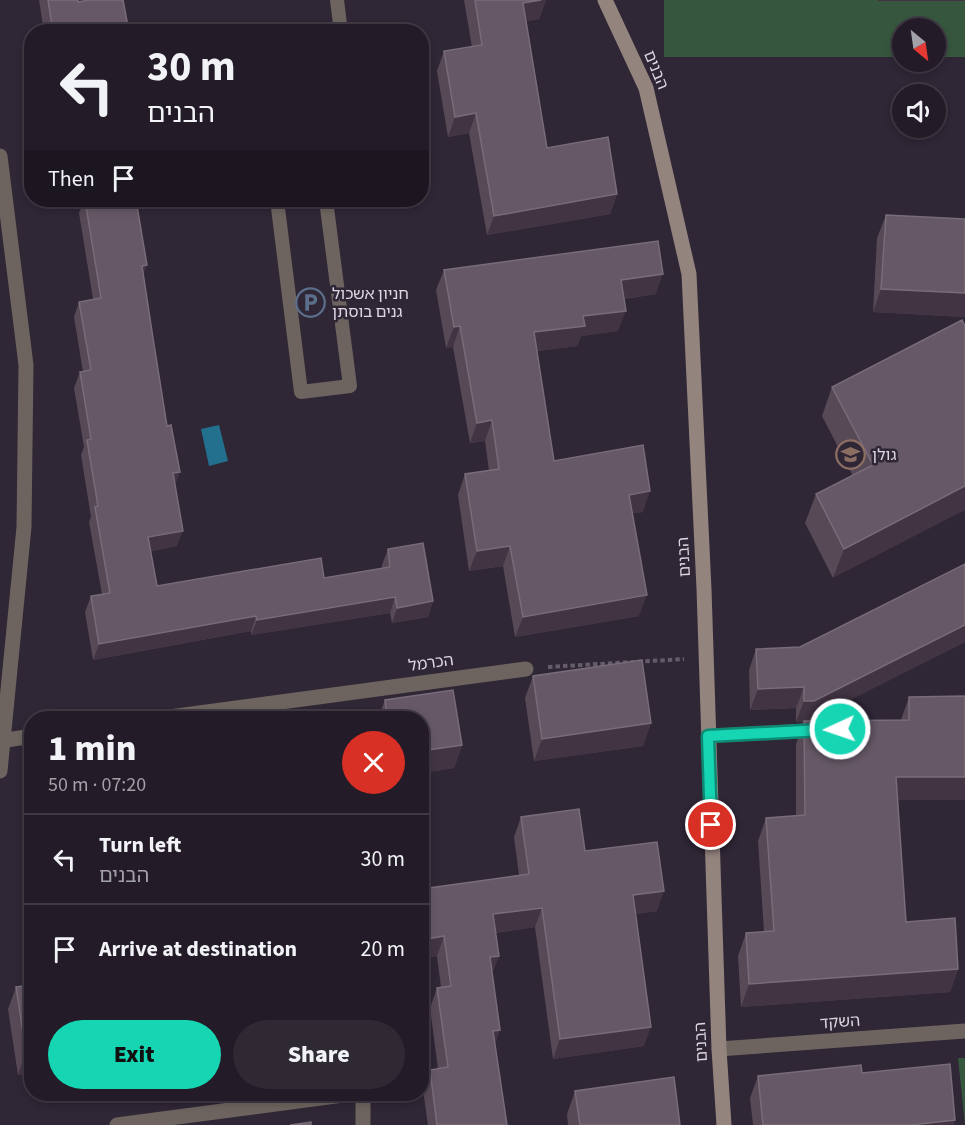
<!DOCTYPE html>
<meta charset="utf-8">
<style>
body{margin:0;font-family:"Source Sans 3","Noto Sans Hebrew",sans-serif;background:#2f2934;color:#f1f3f6;height:100vh;display:flex;flex-direction:column;font-size:22px;white-space:nowrap}
*{box-sizing:border-box;margin:0}
p{font-size:20px;color:#a3a1a8}
.icon{flex:none;width:33px;height:33px;fill:none;stroke:currentColor;stroke-width:2;stroke-linecap:round;stroke-linejoin:round}
.map{position:relative;flex:1;overflow:hidden}
.sheet{position:absolute;left:24px;top:711px;width:405px;height:390px;display:flex;flex-direction:column;background:#231c28;border-radius:24px;box-shadow:0 3px 9px #0003,0 0 0 2px #403a45}
.sheet>*{flex:none}
.banner{position:absolute;left:24px;top:24px;width:405px;height:183px;border-radius:24px;box-shadow:0 3px 9px #0003,0 0 0 2px #403a45;background:#231c28;color:#f1f3f6;overflow:hidden}
.needle{width:39px;rotate:151deg}
.controls{position:absolute;left:892px;top:18px;display:grid;gap:12px}
.controls a{display:grid;place-items:center;width:54px;height:54px;border-radius:50%;background:#231c28;box-shadow:0 3px 9px #0003,0 0 0 2px #403a45;font-size:30px}
.pin{position:absolute;display:grid;place-items:center;width:51px;height:51px;color:#fff;margin:-26px;border:3px solid #fff;border-radius:50%;box-shadow:0 2px 6px #0007}
.me{position:absolute;width:66px;margin:-33px;rotate:267deg;stroke-linejoin:round;filter:drop-shadow(0 0 4px #0008)}
.turn{display:flex;align-items:center;gap:21px;height:126px;padding:0 24px;font-size:27px}
.turn .icon{width:78px;height:78px;stroke-width:2.5}
.turn b{display:block;font-size:42px;line-height:51px}
.then{display:flex;align-items:center;height:57px;padding:0 24px;background:#0003;gap:12px;font-size:22px}
.round{display:grid;place-items:center;flex:none;width:63px;height:63px;border-radius:32px;background:#2f2934}
.headline{display:flex;align-items:center;justify-content:space-between;height:102px;padding:0 24px}
h1{font-size:36px;font-weight:800;line-height:45px}
.button{display:flex;gap:12px;margin-top:auto;padding:12px 24px}
.button a{flex:1;height:69px;border-radius:36px;background:#16d5b3;color:#111;font-size:24px;font-weight:800;line-height:69px;text-align:center}
.button a+a{background:#2f2934;color:#f1f3f6}
ul{padding:0;list-style:none}
li{display:flex;align-items:center;gap:18px;height:90px;padding:0 24px;border-top:2px solid #403a45}
li div{flex:1}
li b{display:block;font-size:22px}
li em{font-style:normal}
.map>svg:first-child{display:block}
.green{fill:#36573d}
.water{fill:#23708e}
.lines{fill:none;stroke-linecap:round;stroke-linejoin:round}
.path{stroke:#645c6a;stroke-width:4;stroke-dasharray:4.5 3;stroke-linecap:butt}
.lane{stroke:#6d645f;stroke-width:14}
.street{stroke:#6d645f;stroke-width:15}
.secondary{stroke:#93847d;stroke-width:15}
.wall{fill:#584956}
.shaded-wall{fill:#423443}
.building{fill:#665866;stroke:#796c79;stroke-width:1.5}
.route-casing{stroke:#0e8a74;stroke-width:15}
.route{stroke:#16d5b3;stroke-width:10}
.labels{text-anchor:middle;dominant-baseline:central;stroke-width:5;stroke-linejoin:round;paint-order:stroke}
.street-label{font-size:16px;fill:#ddd7e2;stroke:#2f2636}
.poi-label{font-size:16px;fill:#ddd7e2;stroke:#2f2636;text-anchor:start}
</style>
<div class="map">
<svg width="965" height="1125" viewBox="0 0 965 1125">
<rect width="100%" height="100%" fill="#2f2636"/>
<path class="green" d="M664,0H965V57H936V28H903V57H664Z
M958,1058H965V1125Z"/>
<path class="water" d="M219,425L228,461L209,466L201,429Z"/>
<g class="lines">
<path class="path" d="M548,667L684,659"/>
<path class="lane" d="M335,32L340,24L337,0
M277,200L301,392L350,386L326,200
M708,736L817,730"/>
<path class="street" d="M0,156L26,365L24,527L0,771
M162,718L526,669
M0,741L32,736
M719,1049L965,1031
M363,1094V1125
M117,1125L351,1094"/>
<path class="secondary" d="M605,0L646,88L689,274L704,589L719,1049L724,1125"/>
</g>
<path class="wall" d="M39,0H78V2L129,32H44Z
M464,0H546L539,19L526,21L547,148L617,194L610,214L487,235L469,133L448,137L437,71L444,51L472,47Z
M84,200H136L147,265L143,274L175,484L177,546L151,551L157,586L324,578L382,568V565L388,549L433,601L428,617L392,623L390,613L251,635V631L93,660L85,612L91,596L102,594L89,522L91,517L81,455L84,447L74,388L80,372H83L74,317L79,302L93,299L79,213Z
M886,215L965,219V317L873,312L877,238Z
M444,270L656,294L624,299L618,331L581,336L577,346L537,351L554,461L643,512L633,513L639,616L515,637L503,566L469,571L458,495L465,474L489,471L485,441L470,443L453,347L446,348L436,290Z
M962,320L833,578L805,523L816,494L853,476L822,416L832,387Z
M965,564V642L808,721L901,720L909,697L965,800H898L906,922L958,969L950,992L741,1007L738,956L746,933L764,932L758,841L766,818L796,816V744L804,722H796V708L750,710L749,670L756,649L800,647Z
M533,676L651,723L643,746L534,761L525,698Z
M453,690L462,745L454,768L422,773V718H378L385,700Z
M521,817L585,851L657,911L635,914L644,1046L553,1059L535,927L495,933L499,956L492,973L495,1045L507,1125H428L423,1090L430,1070L438,1069L430,1008L437,988L441,987L437,956L422,958V889L519,875L514,837Z
M32,985V1073L18,1075L8,1009L16,987Z
M862,1073L954,1125H753L750,1098L758,1076Z
M575,1091L680,1125H568L567,1114Z"/>
<path class="shaded-wall" d="M541,0H546L539,19L516,23L523,3Z
M878,0H965V1H878Z
M476,113L469,133L448,137L455,117Z
M617,194L610,214L487,235L494,216Z
M147,265L141,280L142,266Z
M663,274L656,294L614,300L621,280Z
M881,289L965,293V317L873,312Z
M626,311L618,331L581,336L577,346L527,352L534,332L583,316Z
M460,326L453,347L446,348L454,327Z
M492,420L485,441L470,443L477,423Z
M180,472L174,488L173,473Z
M965,486V510L833,578L844,549Z
M650,491L643,512L622,515L629,495Z
M183,531L177,546L143,552L148,537Z
M510,546L503,566L469,571L477,551Z
M647,595L639,616L515,637L523,617Z
M395,597L390,613L251,635L257,620Z
M433,601L428,617L392,623L397,608Z
M256,616L251,631L93,660L99,644Z
M965,625V642L806,722H796L804,701Z
M804,687L796,708L750,710L758,689Z
M651,723L643,746L534,761L542,739Z
M462,745L454,768L422,773V751Z
M896,777H965V800H888Z
M664,891L657,911L625,915L633,895Z
M542,908L535,927L486,934L493,914Z
M444,936L437,956L422,958V940Z
M499,956L491,976L490,957Z
M958,969L950,992L741,1007L749,984Z
M651,1027L644,1046L553,1059L560,1039Z
M500,1030L493,1050V1031Z
M26,1053H32V1073L18,1075Z
M955,1120L954,1125H911Z"/>
<path class="building" d="M48,0H78V2L88,0H123L129,32H53Z
M475,0H541L523,3L547,148L608,137L617,194L494,216L476,113L455,117L444,51L482,45Z
M85,200H136L147,265L142,266L153,338L167,426L171,425L180,472L173,473L183,531L148,537L157,586L321,558L324,578L390,567L388,549L423,543L433,601L397,608L395,597L257,620L256,616L99,644L91,596L110,593L95,507L98,506L87,440L91,439L80,372L91,370L79,302L101,298Z
M886,215L965,219V293L881,289Z
M658,241L663,274L621,280L626,311L583,316L585,326L534,332L554,461L643,445L650,491L629,495L647,595L523,617L510,546L477,551L465,474L499,469L492,420L477,423L460,326L454,327L444,270Z
M962,320L965,326V486L844,549L816,494L873,465L832,387Z
M965,564V625L814,701H804V687L758,689L756,649L800,647Z
M642,660L651,723L542,739L533,676Z
M453,690L462,745L422,751V718H387L385,700Z
M965,696V777H896L906,922L955,918L958,969L749,984L746,933L774,931L766,818L805,815L804,721L909,720V697Z
M579,809L585,851L657,842L664,891L633,895L651,1027L560,1039L542,908L493,914L499,956L490,957L500,1030L493,1031L507,1125H437L430,1070L448,1067L437,988L451,986L444,936L422,940V889L529,874L521,817Z
M32,985V1053H26L16,987Z
M950,1064L955,1120L911,1125H763L758,1076L861,1065L862,1073Z
M674,1077L680,1125H580L575,1091Z
M311,1122V1125H290Z"/>
<g class="lines">
<defs>
<path id="route" d="M711,825L708,736L840,729"/>
</defs>
<use href="#route" class="route-casing"/>
<use href="#route" class="route"/>
</g>
<defs>
<symbol id="parking-ring" viewBox="-11 -11 22 22"><circle r="9.5" fill="#2f2636" stroke="#5c6f8a" stroke-width="1.5"/><path d="M-3.5-5.5H1a3.5 3.5 0 0 1 0 7H-1V5.5H-3.5ZM-1-3.4V-.6H.8a1.4 1.4 0 0 0 0-2.8Z" fill="#5c6f8a"/></symbol>
<symbol id="school-ring" viewBox="-11 -11 22 22"><circle r="9.5" fill="#2f2636" stroke="#8d6e63" stroke-width="1.5"/><path d="M0-5L7-2L0 1L-7-2ZM-4 1L0 2.5L4 1V4Q0 6-4 4Z" fill="#8d6e63"/></symbol>
</defs>
<g fill-rule="evenodd">
<use href="#parking-ring" x="294" y="286" width="33" height="33"/>
<use href="#school-ring" x="834" y="438" width="33" height="33"/>
</g>
<g class="labels">
<g class="street-label">
<text transform="translate(656 70) rotate(68)">הבנים</text>
<text transform="translate(684 557) rotate(-93)">הבנים</text>
<text transform="translate(431 663) rotate(-8)">הכרמל</text>
<text transform="translate(840 1022) rotate(-4)">השקד</text>
<text transform="translate(701 1042) rotate(-93)">הבנים</text>
</g>
<g class="poi-label">
<text x="332" y="294">חניון אשכול<tspan x="332" dy="18">גנים בוסתן</tspan></text>
<text x="872" y="455">גולן</text>
</g>
</g>
</svg>
<div class="controls">
<a><svg class="needle" viewBox="-14 -14 28 28"><path d="M0-13l5 13h-10z" fill="#e53935"/><path d="M0 13l5-13h-10z" fill="#a3a1a8"/></svg></a>
<a><svg class="icon" aria-label="sound" viewBox="0 0 24 24"><path d="M4 9h4l5-4v14l-5-4H4zM17 9q2 3 0 6"/></svg></a>
</div>
<div class="pin" style="left:711px;top:825px;background:#d93025"><svg class="icon" aria-label="arrive" viewBox="0 0 24 24"><path d="M6 21V4h12l-3 4 3 4H6"/></svg></div>
<svg class="me" style="left:840px;top:729px" viewBox="-20 -20 40 40"><circle r="17" fill="#16d5b3" stroke="#fff" stroke-width="3"/><path d="M0-11L8 9 0 5-8 9z" fill="#fff"/></svg>
<div class="banner">
<div class="turn"><svg class="icon" aria-label="left" viewBox="0 0 24 24"><path d="M17 20v-9H6M10 6l-5 5 5 5"/></svg><div><b>30 m</b>הבנים</div></div>
<div class="then">Then<svg class="icon" aria-label="arrive" viewBox="0 0 24 24"><path d="M6 21V4h12l-3 4 3 4H6"/></svg></div>
</div>
<section class="sheet">
<div class="headline"><div><h1>1 min</h1><p>50 m · 07:20</p></div><a class="round" style="background:#d93025;color:#fff"><svg class="icon" aria-label="close" viewBox="0 0 24 24"><path d="M6 6l12 12M18 6L6 18"/></svg></a></div>
<ul>
<li><svg class="icon" aria-label="left" viewBox="0 0 24 24"><path d="M17 20v-9H6M10 6l-5 5 5 5"/></svg><div><b>Turn left</b><p>הבנים</p></div><em>30 m</em></li>
<li><svg class="icon" aria-label="arrive" viewBox="0 0 24 24"><path d="M6 21V4h12l-3 4 3 4H6"/></svg><div><b>Arrive at destination</b></div><em>20 m</em></li>
</ul>
<div class="button"><a>Exit</a><a>Share</a></div>
</section>
</div>
